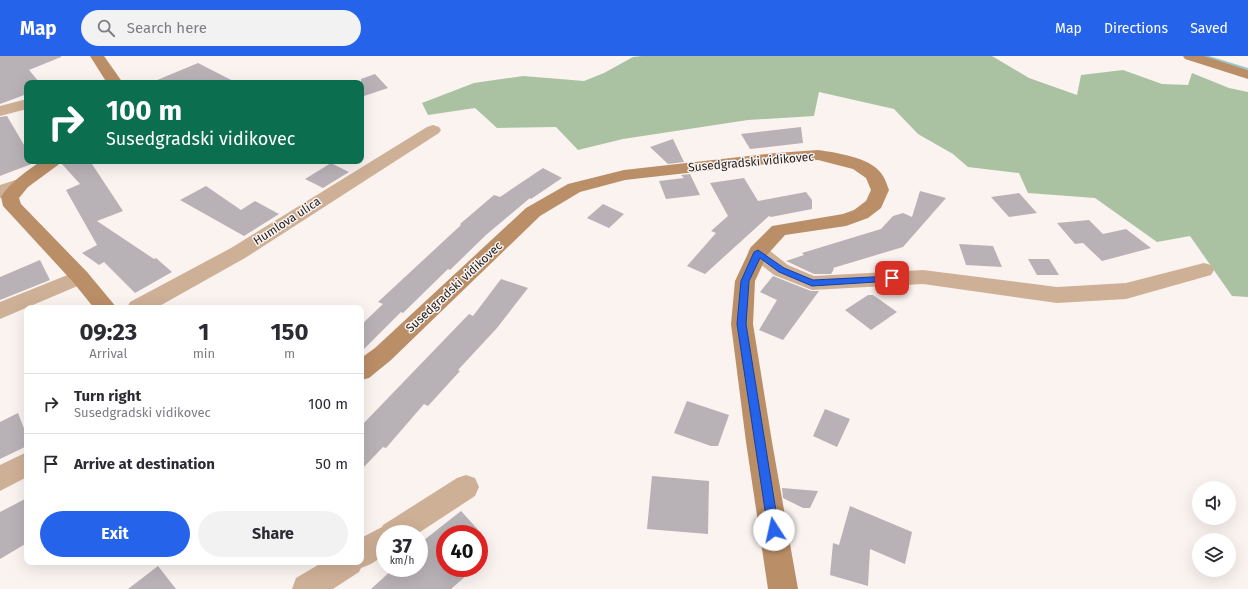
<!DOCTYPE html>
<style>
body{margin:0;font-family:"Fira Sans",sans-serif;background:#f2f2f3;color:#2b2b33;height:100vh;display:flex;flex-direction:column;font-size:15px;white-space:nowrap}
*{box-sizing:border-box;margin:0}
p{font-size:13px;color:#7c7c81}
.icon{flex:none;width:22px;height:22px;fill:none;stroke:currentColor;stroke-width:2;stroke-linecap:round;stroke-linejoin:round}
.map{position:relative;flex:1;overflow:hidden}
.details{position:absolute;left:24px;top:249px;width:340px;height:260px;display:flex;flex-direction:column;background:#fff;border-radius:8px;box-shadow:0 4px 16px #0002}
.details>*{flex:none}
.hud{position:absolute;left:24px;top:24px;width:340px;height:84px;border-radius:8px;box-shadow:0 4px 16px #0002;background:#0b6e4f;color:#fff;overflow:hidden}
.fabs{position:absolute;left:1192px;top:425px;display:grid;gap:8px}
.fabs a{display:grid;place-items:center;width:44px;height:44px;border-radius:50%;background:#fff;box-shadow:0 4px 16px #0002;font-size:20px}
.speed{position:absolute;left:376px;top:469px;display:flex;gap:8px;font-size:20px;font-weight:700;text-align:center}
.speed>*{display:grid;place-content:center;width:52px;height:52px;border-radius:50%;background:#fff;box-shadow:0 4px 16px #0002;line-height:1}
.speed small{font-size:10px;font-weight:400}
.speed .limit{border:6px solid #d22;background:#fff;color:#111}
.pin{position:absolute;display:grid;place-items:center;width:34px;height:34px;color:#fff;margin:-17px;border-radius:8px;box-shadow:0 2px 6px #0006}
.me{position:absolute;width:44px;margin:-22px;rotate:350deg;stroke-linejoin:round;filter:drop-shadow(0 0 3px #0008)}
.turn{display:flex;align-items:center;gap:14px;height:84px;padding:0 16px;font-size:18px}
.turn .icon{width:52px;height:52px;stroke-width:2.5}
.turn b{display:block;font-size:28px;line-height:34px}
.eta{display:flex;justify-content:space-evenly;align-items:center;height:68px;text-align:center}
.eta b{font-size:24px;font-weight:700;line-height:28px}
.cta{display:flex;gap:8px;margin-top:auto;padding:8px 16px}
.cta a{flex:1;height:46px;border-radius:24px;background:#2563eb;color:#fff;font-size:16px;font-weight:700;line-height:46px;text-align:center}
.cta a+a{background:#f2f2f3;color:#2b2b33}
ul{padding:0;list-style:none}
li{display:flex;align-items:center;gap:12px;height:60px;padding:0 16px;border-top:1px solid #e1e1e2}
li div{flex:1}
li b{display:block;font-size:15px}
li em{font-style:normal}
header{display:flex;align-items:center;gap:24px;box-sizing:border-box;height:56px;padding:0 20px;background:#2563eb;color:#fff}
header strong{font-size:19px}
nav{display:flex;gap:22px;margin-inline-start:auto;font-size:14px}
.search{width:280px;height:36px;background:#f2f2f3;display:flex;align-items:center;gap:10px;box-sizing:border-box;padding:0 14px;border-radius:22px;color:#7c7c81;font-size:15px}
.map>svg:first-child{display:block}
.forest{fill:#abc2a2}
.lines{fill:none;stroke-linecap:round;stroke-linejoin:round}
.stream{fill:#9ac9d2;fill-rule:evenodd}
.building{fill:#b8b2b6}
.street{fill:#ceb096;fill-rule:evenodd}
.secondary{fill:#ba8e67;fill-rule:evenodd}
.route{fill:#2563eb;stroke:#184099}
.labels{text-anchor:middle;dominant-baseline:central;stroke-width:3;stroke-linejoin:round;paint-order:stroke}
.street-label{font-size:12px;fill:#242220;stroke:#faf3f0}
</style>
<header>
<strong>Map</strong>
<div class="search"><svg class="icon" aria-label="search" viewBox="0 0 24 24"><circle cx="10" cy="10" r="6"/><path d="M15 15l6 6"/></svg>Search here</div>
<nav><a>Map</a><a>Directions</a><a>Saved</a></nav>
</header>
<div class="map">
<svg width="1248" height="533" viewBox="0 0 1248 533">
<rect width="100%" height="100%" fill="#faf3f0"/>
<path class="forest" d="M642,0H992L1029,22L1077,39L1081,19L1123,14L1162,28L1188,29L1192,17L1229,32L1248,36V241L1232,240L1190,180L1157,186L1095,142L1028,137L1019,117L968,111L953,98L918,78L894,53L819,36L814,60L748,64L623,83L578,94L556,71L497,72L475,52L428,59L422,47L474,27L523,20L584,25L604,17L633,1Z"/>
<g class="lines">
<path class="stream" d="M1202,0H1209L1248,12V14Z"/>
</g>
<path class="building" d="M0,0H61V1L29,14L40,27H27V38L0,48Z
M198,7L237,27H150Z
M375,18L388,32L361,41V23Z
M7,60L27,94V105H33L34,107L0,120V61Z
M801,71L803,87L750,93L741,78Z
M673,83L684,106L668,108L650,91Z
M62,105H90L123,155L97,165L154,203L156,202L172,216L135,237L104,206L99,209L82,197L97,189L66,134L80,128L61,107Z
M331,107L349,116L323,132L305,123Z
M543,112L562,122L531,143L530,142L486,179L450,214L448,213L403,257L401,256L361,296V269L383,248L378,246L461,169L460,168L494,139L500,141Z
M690,118L700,139L666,143L659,125L684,122L681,119Z
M744,122L758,145L806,136L812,144V153L771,161L769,160L705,218L687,210L716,177L711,175L728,160L710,127Z
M206,130L241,154L255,145L279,158L244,180L180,144Z
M920,135L946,142L903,191L833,212L834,213L831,218H814L786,205L804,199L802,197L881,173L893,160L903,157L912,161Z
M1019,137L1037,157L1009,161L991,141Z
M603,148L624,158L609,172L587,162Z
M1089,164L1103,178L1126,173L1151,192L1102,205L1083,187L1075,188L1057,167Z
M959,188L993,190L1002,211L966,209Z
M1028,203H1049L1059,219H1037Z
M40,204L50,224L0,244V221Z
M773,220L811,235H819L783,284L759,274L777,244L760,236Z
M501,223L528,232L497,272L458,314L460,315L428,350L424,348L386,392L383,391L361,414V370L469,258L473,260Z
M868,239H873L897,256L871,274L845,254Z
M687,345L729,359L718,390H711L674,377Z
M825,353L850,363L837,391L813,380Z
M18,357L27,380V390L0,403V366Z
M652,420L709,425L708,478L647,473Z
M782,432L818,435L810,452H803L783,442Z
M27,442V487L0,503V456Z
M850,450L912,476L905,508L870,493L868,530L830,519L833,487L839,489Z
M461,455L482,478H445V512H475L451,533H371L394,512H419V488Z
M158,510L176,533H128Z"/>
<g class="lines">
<path class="street" d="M27,43V53L0,60V50Z
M433,69L439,71L441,74L439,77L245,202L156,252H127L130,246L231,192L427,71Z
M22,122L28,123L31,127L28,131L0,142V129Z
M758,189L765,191L788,209L814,220L923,214L1057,231L1126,227L1204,207L1211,209L1214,214L1211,219L1126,243L1057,247L923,228L812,234L774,219L751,201L748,196L751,191Z
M80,214L87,216L90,221L87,226L0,263V246Z
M27,396V421L0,435V409Z
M466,419L475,422L479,431L475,440L417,478H385V499L371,508L361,512L359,516L333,533H292L296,522L323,506H361V482L382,471L383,469L457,422Z"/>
<path class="secondary" d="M90,0H104L123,27H107Z
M1183,0H1204L1248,14V23L1185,3Z
M818,94C837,97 869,101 881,117C885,122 887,129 889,134L881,152L868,162L846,170L785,179L767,199L755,225L753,268L772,386L798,533H768L746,386L731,268L735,225L751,191L772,170L843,158L854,154L866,145L871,134L866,122L853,113L818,104L776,107L625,124L580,136L540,160L391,304L369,322L361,324V302L375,292L526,152L568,128L624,114L776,97Z
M41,105H61L58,109L28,131L19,142L21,148L87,216L117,252H94L73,226L3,150L1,141C11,125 26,116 41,105Z"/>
</g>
<path class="route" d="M758,194L784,212L813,224L892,220L896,222L892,225L812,230L779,216L760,202L749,225L746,268L779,474L778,478L774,480L770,478L768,474L737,268L741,225L754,196Z"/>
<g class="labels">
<g class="street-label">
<text transform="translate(751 106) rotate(-5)">Susedgradski vidikovec</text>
<text transform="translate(287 165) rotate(-33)">Humlova ulica</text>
<text transform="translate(454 231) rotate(-43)">Susedgradski vidikovec</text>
</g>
</g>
</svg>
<div class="fabs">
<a><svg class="icon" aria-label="sound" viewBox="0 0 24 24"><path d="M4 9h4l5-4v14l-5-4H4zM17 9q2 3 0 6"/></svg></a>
<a><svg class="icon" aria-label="layers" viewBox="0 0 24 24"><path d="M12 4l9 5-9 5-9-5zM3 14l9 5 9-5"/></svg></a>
</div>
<div class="speed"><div>37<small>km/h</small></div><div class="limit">40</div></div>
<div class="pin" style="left:892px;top:222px;background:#d93025"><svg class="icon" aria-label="arrive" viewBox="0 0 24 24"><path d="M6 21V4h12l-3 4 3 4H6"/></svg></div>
<svg class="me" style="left:774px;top:474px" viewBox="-20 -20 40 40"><circle r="19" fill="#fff"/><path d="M0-13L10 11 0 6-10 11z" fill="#2563eb"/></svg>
<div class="hud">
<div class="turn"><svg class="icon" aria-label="right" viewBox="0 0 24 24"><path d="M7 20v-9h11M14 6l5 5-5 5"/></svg><div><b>100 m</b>Susedgradski vidikovec</div></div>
</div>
<section class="details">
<div class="eta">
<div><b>09:23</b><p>Arrival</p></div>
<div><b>1</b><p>min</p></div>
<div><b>150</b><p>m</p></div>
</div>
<ul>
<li><svg class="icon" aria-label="right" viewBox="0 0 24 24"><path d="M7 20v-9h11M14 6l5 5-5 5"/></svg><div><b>Turn right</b><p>Susedgradski vidikovec</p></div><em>100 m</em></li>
<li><svg class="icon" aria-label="arrive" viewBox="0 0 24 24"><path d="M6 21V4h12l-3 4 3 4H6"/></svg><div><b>Arrive at destination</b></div><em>50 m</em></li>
</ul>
<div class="cta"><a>Exit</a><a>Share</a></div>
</section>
</div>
